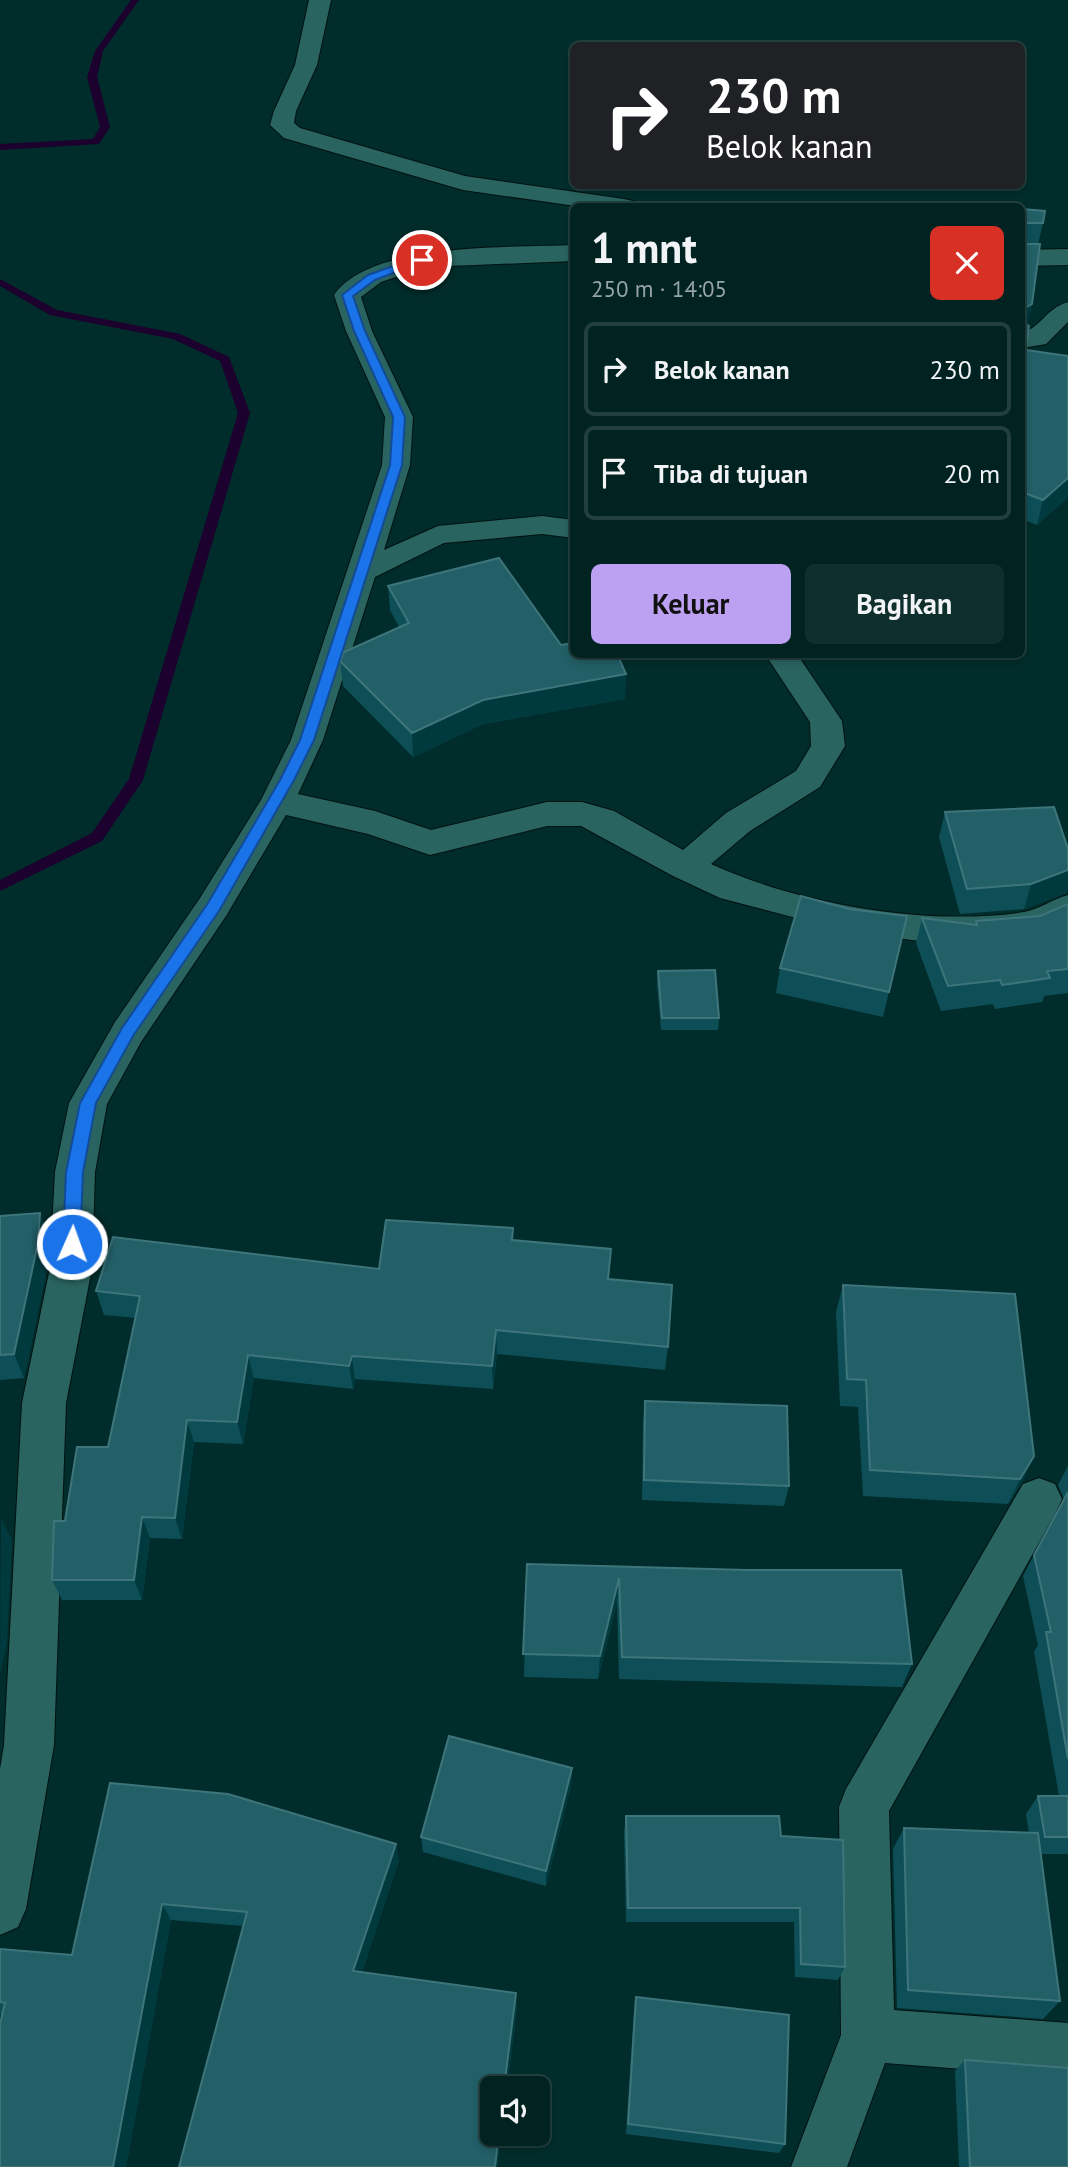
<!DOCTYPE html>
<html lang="id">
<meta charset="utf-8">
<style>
body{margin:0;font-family:"PT Sans",sans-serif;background:#0e2f2d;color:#f1f3f6;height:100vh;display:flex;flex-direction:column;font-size:26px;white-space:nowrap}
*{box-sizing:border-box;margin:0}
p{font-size:23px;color:#95a4a5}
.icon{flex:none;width:38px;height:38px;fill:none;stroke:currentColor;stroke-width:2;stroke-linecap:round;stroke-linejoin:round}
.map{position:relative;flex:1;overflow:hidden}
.side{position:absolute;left:570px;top:203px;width:455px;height:455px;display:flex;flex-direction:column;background:#002220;border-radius:10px;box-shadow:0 4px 10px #0003,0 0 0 2px #223f3e}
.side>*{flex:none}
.guide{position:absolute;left:570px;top:42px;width:455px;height:147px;border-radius:10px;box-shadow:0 4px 10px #0003,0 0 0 2px #223f3e;background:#202124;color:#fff;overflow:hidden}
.fabs{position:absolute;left:480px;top:2076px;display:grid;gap:14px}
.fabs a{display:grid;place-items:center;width:70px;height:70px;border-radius:10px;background:#002220;box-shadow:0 4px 10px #0003,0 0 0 2px #223f3e;font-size:35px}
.pin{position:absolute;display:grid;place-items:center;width:60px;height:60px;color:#fff;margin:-30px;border:4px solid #fff;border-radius:50%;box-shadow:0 2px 7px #0007}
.me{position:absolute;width:77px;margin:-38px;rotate:2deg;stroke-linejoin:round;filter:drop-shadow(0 0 5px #0008)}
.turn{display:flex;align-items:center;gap:24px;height:147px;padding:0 21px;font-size:32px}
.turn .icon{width:91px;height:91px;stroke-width:2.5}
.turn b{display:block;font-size:49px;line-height:60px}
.round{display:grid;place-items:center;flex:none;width:74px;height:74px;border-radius:10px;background:#0e2f2d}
.summary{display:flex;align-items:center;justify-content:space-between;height:119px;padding:0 21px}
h1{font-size:42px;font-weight:600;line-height:52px}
.cta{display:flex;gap:14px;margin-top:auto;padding:14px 21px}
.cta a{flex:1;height:80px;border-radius:10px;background:#bca0f2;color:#111;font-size:28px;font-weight:600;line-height:80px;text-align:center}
.cta a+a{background:#0e2f2d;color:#f1f3f6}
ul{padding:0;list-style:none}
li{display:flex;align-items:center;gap:21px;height:94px;margin:0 14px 10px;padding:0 7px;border:4px solid #223f3e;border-radius:10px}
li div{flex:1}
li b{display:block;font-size:26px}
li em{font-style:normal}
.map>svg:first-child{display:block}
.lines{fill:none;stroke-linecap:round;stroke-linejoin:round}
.stream{fill:#1c002d;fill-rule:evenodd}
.minor-casing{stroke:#021211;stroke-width:2}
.minor{fill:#2a6460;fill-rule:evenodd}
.wall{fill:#0e4f57}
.shaded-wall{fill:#003a3f}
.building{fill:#235f67;stroke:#3e757b;stroke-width:2}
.route{fill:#1a73e8;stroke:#114b97;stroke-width:2}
</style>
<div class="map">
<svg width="1068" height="2167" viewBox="0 0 1068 2167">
<rect width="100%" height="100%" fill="#002d2b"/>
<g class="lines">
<path class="stream" d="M131,0H139L103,51L97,77L110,127L99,144L0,150V144L93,139L100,127L87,77L95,51Z
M0,279L57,310L180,334L229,357L250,413L143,780L102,841L0,891V880L92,833L129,779L238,413L220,361L173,339L50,315L0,286Z"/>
<defs>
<path id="minor" d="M309,0H331L317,65L296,111L294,123L300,128L465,176L624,199L633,201L636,206H576L463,190L284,138L270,125L274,111L295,65Z
M574,245V261L425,267L381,282L361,297L372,331L413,417L410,465L384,550L438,526L542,516L574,520V538L542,534L444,543L375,577L323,740L298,794L375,811L431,830L547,802H582L614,811L683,850L726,813L796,771L811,746L810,722L765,654H797L842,721L845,746L820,787L750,831L711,864C798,904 929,927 1024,912C1038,910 1053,899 1068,895V923L1032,938L949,945L845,931L720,898L673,876L581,826H547L430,855L368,834L286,815L226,916L141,1042L107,1104L95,1172L92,1268L66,1403L54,1745L26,1909L18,1927L0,1935V1769L4,1745L22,1403L50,1268L55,1172L69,1103L115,1022L200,898L261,800L291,740L382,465L385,417L346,331L334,295C371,241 514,248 574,245Z
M1068,249V265L1022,266V250Z
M1068,302V322L1046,344L1022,348V332C1039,330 1046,308 1068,302Z
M1039,1478L1055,1484L1062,1499L1055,1514L889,1811L894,2010L1068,2023V2077L885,2063L847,2167H791L841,2035L839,1807L846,1789L1023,1484Z"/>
</defs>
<use href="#minor" class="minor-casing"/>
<use href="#minor" class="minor"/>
</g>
<path class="wall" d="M1022,209L1043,223L1038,244L1032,304L1027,325L1026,350L1068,356V497L1037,525L1022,519Z
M388,586L561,645L625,699L483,724L413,757L343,686L340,661L399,627L390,610Z
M945,812L1068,849V887L1066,893L1024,909L960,914L939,837Z
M1068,904V993L1044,996L1042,1002L995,1009L993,1004L941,1011L916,943L922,918L975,925L976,921L1040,916Z
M849,909L907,916L883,1017L776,993L780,968Z
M658,971L719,1018L718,1030H661L657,984Z
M0,1216L49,1238L47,1268L24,1378L0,1380Z
M513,1228V1240L609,1279L668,1347L665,1370L497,1354L493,1389L355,1379L353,1389L254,1378L243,1444L194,1442L182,1539L150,1538L142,1600H62L52,1580L65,1521L108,1447L136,1318L104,1315L96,1291L379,1269Z
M843,1285L1034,1456L1022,1482L1008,1504L863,1496L858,1407L840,1406L836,1312Z
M645,1401L789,1486L784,1506L642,1500L643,1422Z
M1068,1466V1854H1040L1060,2001L1043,2019L897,2008L893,1849L904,1828L1029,1833L1026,1814L1038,1796H1059L1034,1652L1038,1645L1023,1576L1064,1499L1058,1485Z
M527,1564L747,1570L912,1664L902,1687L619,1679L617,1602L598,1679L524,1677Z
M572,1768L571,1785L546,1886L423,1852L421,1837Z
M110,1783L399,1860L362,1972L517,2007L507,2088H492L501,2133L497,2167H179L243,1926L171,1920L126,2167H0L2,2015H0V1949L72,1955Z
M626,1816L781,1836L845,1967L838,1980L795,1977L794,1922H626L624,1832Z
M636,1997L785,2144L779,2153L626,2134L634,2010Z
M965,2060L1068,2167H959L955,2071Z"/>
<path class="shaded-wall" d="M1032,304L1027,328L1022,331L1025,308Z
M1068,478V497L1037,525L1043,500Z
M626,674L625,699L483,724L413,757L412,733L483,700Z
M1068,870V887L1066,893L1024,909L1031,884Z
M40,1213L49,1238L47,1268L24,1378L14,1354Z
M496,1330L497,1354L493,1389L492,1366Z
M248,1355L254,1378L243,1444L237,1422Z
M352,1356L355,1379L353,1389L349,1366Z
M187,1420L194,1442L182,1539L175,1518Z
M1034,1456L1022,1482L1008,1504L1020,1479Z
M142,1517L150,1538L142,1600L134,1580Z
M1,1518L12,1540L7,1642L0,1674Z
M619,1578L617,1602L598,1679L600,1656Z
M572,1768L571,1785L546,1886V1871Z
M396,1844L399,1860L358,1985L353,1971Z
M162,1904L171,1920L126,2167H113Z
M516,1993L517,2007L507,2088H504Z
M499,2133H501L497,2167H495Z"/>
<path class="building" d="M939,203L986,206H939Z
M1022,209L1045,211L1043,223H1027L1024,226L1025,244H1040L1032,304L1025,308V324L1029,326L1026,350L1068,356V478L1043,500L1022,492Z
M499,558L561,645L574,643V654H617L626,674L483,700L412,733L340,661L344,652L409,623L388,586Z
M1054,807L1068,849V870L1031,884L967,889L945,812Z
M801,896L849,909L907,916L889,992L780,968Z
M1068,904V969L1047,971L1050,978L1002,985L1000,980L948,986L922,918L977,925L976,921L1040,916Z
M715,970L719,1018H662L658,971Z
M40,1213L38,1243L14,1354L0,1355V1216Z
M386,1220L513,1228L512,1240L611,1249L608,1279L672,1285L668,1347L496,1330L492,1366L352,1356L349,1366L248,1355L237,1422L187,1420L175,1518L142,1517L134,1580H52L54,1521H65L77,1447H108L140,1296L96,1291L113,1237L379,1269Z
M843,1285L1015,1294L1034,1456L1020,1479L870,1470L866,1380L847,1379Z
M645,1401L787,1406L789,1486L644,1480Z
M1068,1492V1759L1046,1632H1051L1034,1555Z
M527,1564L747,1570H901L912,1664L622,1657L619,1578L600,1656L523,1654Z
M449,1736L572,1768L546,1871L421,1837Z
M110,1783L228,1794L396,1844L353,1971L516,1993L504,2088H492V2133H499L495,2167H179L247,1912L162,1904L113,2167H0V2024L5,2003L0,2002V1949L72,1955Z
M1038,1796H1068V1837H1045Z
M626,1816H779L781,1836L843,1840L845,1967L801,1964L800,1908H628Z
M904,1828L1038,1833L1060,2001L908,1990Z
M636,1997L789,2015L785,2144L628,2124Z
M965,2060L1068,2068V2167H970Z"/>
<path class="route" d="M418,257L427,260L375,280L353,296L365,331L405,417L402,465L314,740L294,780L219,911L133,1036L96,1103L83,1172L80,1244L78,1249H66L63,1244L66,1172L80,1103L122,1028L208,903L280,780L300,740L390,465L393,417L354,331L342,295L368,275Z"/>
</svg>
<div class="fabs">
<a><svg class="icon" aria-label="sound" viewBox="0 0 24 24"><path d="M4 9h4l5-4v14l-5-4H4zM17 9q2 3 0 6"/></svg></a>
</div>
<div class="pin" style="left:422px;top:260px;background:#d93025"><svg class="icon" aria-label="arrive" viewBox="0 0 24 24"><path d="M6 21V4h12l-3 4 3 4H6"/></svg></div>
<svg class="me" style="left:72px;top:1244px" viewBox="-20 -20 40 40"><circle r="17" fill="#1a73e8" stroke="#fff" stroke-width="3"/><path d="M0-11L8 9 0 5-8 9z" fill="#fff"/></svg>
<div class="guide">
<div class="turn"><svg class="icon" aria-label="right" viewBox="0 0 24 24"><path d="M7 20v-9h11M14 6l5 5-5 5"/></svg><div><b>230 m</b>Belok kanan</div></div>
</div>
<section class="side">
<div class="summary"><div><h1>1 mnt</h1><p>250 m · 14:05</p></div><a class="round" style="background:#d93025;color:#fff"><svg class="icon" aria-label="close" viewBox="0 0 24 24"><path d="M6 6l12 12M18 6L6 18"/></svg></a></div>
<ul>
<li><svg class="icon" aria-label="right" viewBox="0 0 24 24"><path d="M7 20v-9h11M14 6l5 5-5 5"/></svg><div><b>Belok kanan</b></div><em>230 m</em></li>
<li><svg class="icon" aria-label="arrive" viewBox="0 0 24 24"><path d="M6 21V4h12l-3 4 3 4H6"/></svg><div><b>Tiba di tujuan</b></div><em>20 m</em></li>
</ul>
<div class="cta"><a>Keluar</a><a>Bagikan</a></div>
</section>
</div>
